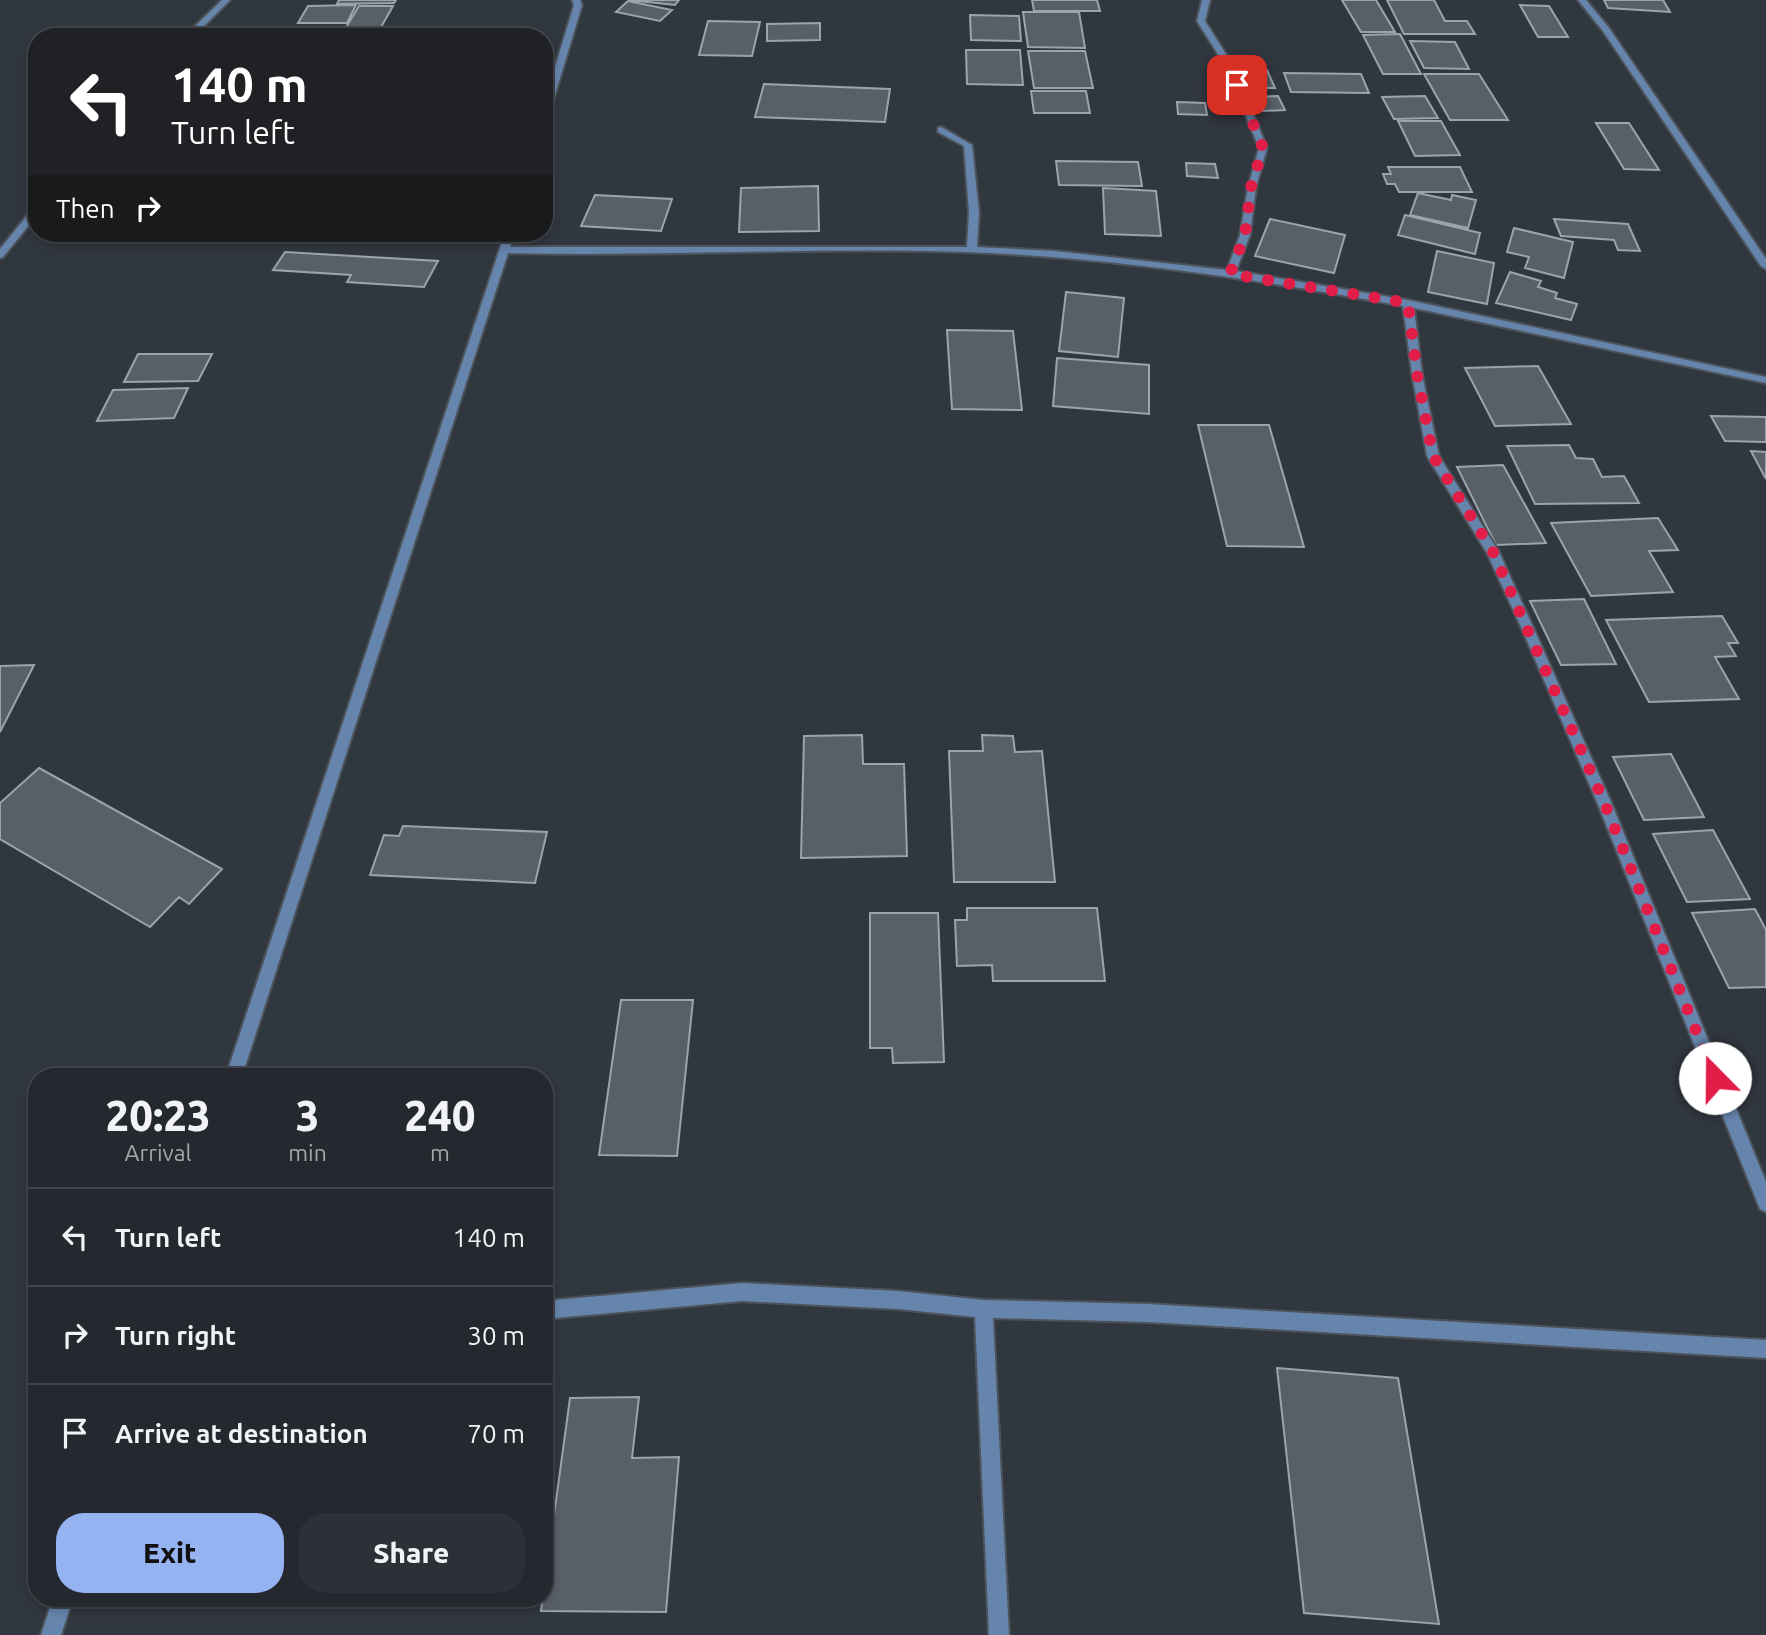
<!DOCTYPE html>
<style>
body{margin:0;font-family:Ubuntu,sans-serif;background:#2d3137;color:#f1f3f6;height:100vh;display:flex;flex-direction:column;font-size:26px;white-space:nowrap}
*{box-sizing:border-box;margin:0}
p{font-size:23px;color:#a3a6aa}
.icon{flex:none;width:38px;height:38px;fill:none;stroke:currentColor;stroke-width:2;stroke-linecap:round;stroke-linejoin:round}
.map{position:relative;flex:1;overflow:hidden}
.sheet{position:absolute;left:28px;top:1068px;width:525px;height:539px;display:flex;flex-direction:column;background:#25292f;border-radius:28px;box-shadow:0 4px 10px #0003,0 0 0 2px #42454b}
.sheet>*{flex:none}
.top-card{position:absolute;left:28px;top:28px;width:525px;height:214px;border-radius:28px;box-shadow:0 4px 10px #0003,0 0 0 2px #42454b;background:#202124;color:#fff;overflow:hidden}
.pin{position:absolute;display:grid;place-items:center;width:60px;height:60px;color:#fff;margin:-30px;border-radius:14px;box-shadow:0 4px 10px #0006}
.me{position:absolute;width:77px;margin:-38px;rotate:338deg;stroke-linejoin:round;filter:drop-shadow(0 0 5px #0008)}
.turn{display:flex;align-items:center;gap:24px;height:147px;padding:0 28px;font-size:32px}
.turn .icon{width:91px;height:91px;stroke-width:2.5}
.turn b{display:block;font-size:49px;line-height:60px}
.then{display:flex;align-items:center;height:66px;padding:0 28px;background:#0003;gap:14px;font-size:26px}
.eta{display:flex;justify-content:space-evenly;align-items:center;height:119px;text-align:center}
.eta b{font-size:42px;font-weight:800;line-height:49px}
.action{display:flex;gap:14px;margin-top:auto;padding:14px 28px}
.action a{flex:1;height:80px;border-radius:28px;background:#95b2f1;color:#111;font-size:28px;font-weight:800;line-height:80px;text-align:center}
.action a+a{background:#2d3137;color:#f1f3f6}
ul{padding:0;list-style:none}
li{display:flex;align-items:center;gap:21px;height:98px;padding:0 28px;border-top:2px solid #42454b}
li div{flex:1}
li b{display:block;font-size:26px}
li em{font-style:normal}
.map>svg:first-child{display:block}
.building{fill:#585f67;stroke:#9ba3ac;stroke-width:2}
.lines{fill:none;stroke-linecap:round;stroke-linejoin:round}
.minor-casing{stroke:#4d535a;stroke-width:4}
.minor{fill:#6685ac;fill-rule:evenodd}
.route{stroke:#e11d48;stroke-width:12;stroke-dasharray:0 21.6}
</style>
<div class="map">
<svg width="1766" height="1635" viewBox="0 0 1766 1635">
<rect width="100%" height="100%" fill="#31373f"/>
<path class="building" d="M339,0H396L394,3L337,4Z
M629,0H679L675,5Z
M1032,0H1097L1100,11H1034Z
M1342,0H1376L1395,32H1361Z
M1387,0H1434L1445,21H1467L1475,34H1404Z
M1604,0H1663L1670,12L1608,8Z
M628,1L672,10L660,21L616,12Z
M356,5L347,23H298L308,6Z
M1520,5L1549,6L1568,37H1538Z
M359,6H393L380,29H345Z
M1023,12H1079L1085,48L1028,47Z
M970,15L1019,16L1021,41L971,40Z
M708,21L760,22L752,56L699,55Z
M820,23V40L767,41V24Z
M480,27L517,36L467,37Z
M1400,34L1421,74H1383L1363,35Z
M1410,41L1455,42L1469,69L1424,68Z
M966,50H1020L1023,85L967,84Z
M1028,51H1085L1093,88H1034Z
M1243,70H1267L1275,88H1251Z
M1284,73L1361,74L1369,93L1291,92Z
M1424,74H1479L1508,120H1450Z
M764,84L890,89L885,122L755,117Z
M1031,91H1086L1090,113H1034Z
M1278,96L1285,110L1263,111L1256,97Z
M1425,96L1438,118L1394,119L1382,97Z
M1177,102L1205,103L1207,115L1178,114Z
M1398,121H1441L1460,155L1415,156Z
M1596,123H1629L1659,170L1624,169Z
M1056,161L1138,162L1142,186L1059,185Z
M1186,163L1215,164L1218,178L1187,176Z
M1388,167H1460L1472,192H1399L1395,184H1387L1383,174H1391Z
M818,186L819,231L739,232L741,188Z
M1103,188L1156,191L1161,236L1105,234Z
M1418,193L1451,200L1452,195L1476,200L1468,228L1410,215Z
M595,195L672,199L661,231L581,226Z
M1405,215L1480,233L1475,254L1398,235Z
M1270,219L1345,235L1334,273L1255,256Z
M1554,219L1628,224L1640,251L1618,250L1614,240L1561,236Z
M1514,228L1573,242L1564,278L1525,268L1529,257L1507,252Z
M1437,251L1494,263L1487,304L1428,292Z
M285,252L438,261L424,287L347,282L351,275L273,270Z
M1510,272L1541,281L1538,287L1557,293L1555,298L1577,304L1571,320L1496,303Z
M1066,292L1124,298L1118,357L1059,351Z
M947,330L1013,331L1022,410L952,409Z
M138,354H212L198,381L124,382Z
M1057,358L1149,365V414L1053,406Z
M1538,366L1571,424L1495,426L1465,368Z
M188,388L174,418L97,421L113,390Z
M1711,416L1766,417V442L1725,441Z
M1198,425H1269L1304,547L1227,546Z
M1569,445L1576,458L1593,459L1602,477L1624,476L1639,503L1535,504L1507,446Z
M1751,451L1766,452V479Z
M1503,465L1546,543L1496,545L1457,467Z
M1658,518L1678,550L1649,551L1673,592L1591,596L1551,523Z
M1584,599L1616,664L1561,665L1530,601Z
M1722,616L1738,643H1728L1736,656L1715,657L1739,699L1649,702L1606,620Z
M34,665L0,732V666Z
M862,735L863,764H904L907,856L801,858L804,736Z
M982,735L1013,736L1015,752L1042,751L1055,882H954L949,751H983Z
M1671,754L1704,817L1644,820L1613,757Z
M39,768L222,869L189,904L179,897L150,927L0,839V803Z
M403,826L547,832L535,883L370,875L384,835L399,836Z
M1713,830L1750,899L1687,902L1653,834Z
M967,908H1097L1105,981H993L992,965L957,966L955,920H967Z
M1755,909L1766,930V987L1729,988L1692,913Z
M870,913H938L944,1062L893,1063L892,1048H870Z
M621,1000H693L677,1156L599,1155Z
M1277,1368L1398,1378L1439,1624L1304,1613Z
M639,1397L632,1458L679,1457L666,1612L541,1611L570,1398Z"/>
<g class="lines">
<defs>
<path id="minor" d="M222,0H230L193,37H184Z
M572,0H580L582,5L548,118L544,120V103L574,5Z
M1202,0H1210L1205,21L1234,67L1267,148L1256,187L1250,235L1236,271L1408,300L1766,377V383L1414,308L1422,374L1439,456L1499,552L1533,627L1611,802L1766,1182V1212L1760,1209L1597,802L1521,627L1487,553L1427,456L1412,374L1403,306C1266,281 1129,260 989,253C829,246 669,257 508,253L242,1076H226L505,233H515L510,247H967L969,213L964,146L938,132V128L941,127L972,145L979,213L977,247L1055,251L1227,270L1240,235L1248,187L1259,148L1226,67L1197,21Z
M1578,0H1586L1609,28L1766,259V269L1761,266L1603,31Z
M37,206V215L3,257L0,258V249L34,207Z
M742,1283L898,1291L984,1300L1148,1304L1766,1340V1358L1148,1322L993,1318L1009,1635H989L975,1317L898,1309L742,1301L544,1319V1301Z
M53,1598H73L61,1635H41Z"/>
</defs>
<use href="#minor" class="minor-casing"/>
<use href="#minor" class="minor"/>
</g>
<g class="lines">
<path class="route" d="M1237,85L1263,148L1251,187L1245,235L1230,274L1408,303L1417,374L1433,456L1493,552L1604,802L1715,1078"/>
</g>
</svg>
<div class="pin" style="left:1237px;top:85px;background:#d93025"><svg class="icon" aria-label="arrive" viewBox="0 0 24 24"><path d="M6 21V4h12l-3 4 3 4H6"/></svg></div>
<svg class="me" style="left:1715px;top:1078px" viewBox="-20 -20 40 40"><circle r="19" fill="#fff"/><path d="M0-13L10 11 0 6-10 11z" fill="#e11d48"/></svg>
<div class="top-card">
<div class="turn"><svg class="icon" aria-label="left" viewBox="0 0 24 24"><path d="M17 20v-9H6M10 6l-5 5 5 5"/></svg><div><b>140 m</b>Turn left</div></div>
<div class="then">Then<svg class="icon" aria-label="right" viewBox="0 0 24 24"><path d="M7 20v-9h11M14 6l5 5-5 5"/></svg></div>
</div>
<section class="sheet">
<div class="eta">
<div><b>20:23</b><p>Arrival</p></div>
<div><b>3</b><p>min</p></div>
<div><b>240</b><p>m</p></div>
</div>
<ul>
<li><svg class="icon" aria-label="left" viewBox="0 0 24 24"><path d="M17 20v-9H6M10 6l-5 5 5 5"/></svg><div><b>Turn left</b></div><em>140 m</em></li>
<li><svg class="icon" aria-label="right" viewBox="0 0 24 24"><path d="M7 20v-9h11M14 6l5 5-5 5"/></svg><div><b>Turn right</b></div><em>30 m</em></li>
<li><svg class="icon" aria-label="arrive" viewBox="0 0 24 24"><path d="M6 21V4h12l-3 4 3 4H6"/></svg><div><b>Arrive at destination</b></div><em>70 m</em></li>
</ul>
<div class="action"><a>Exit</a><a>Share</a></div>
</section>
</div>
